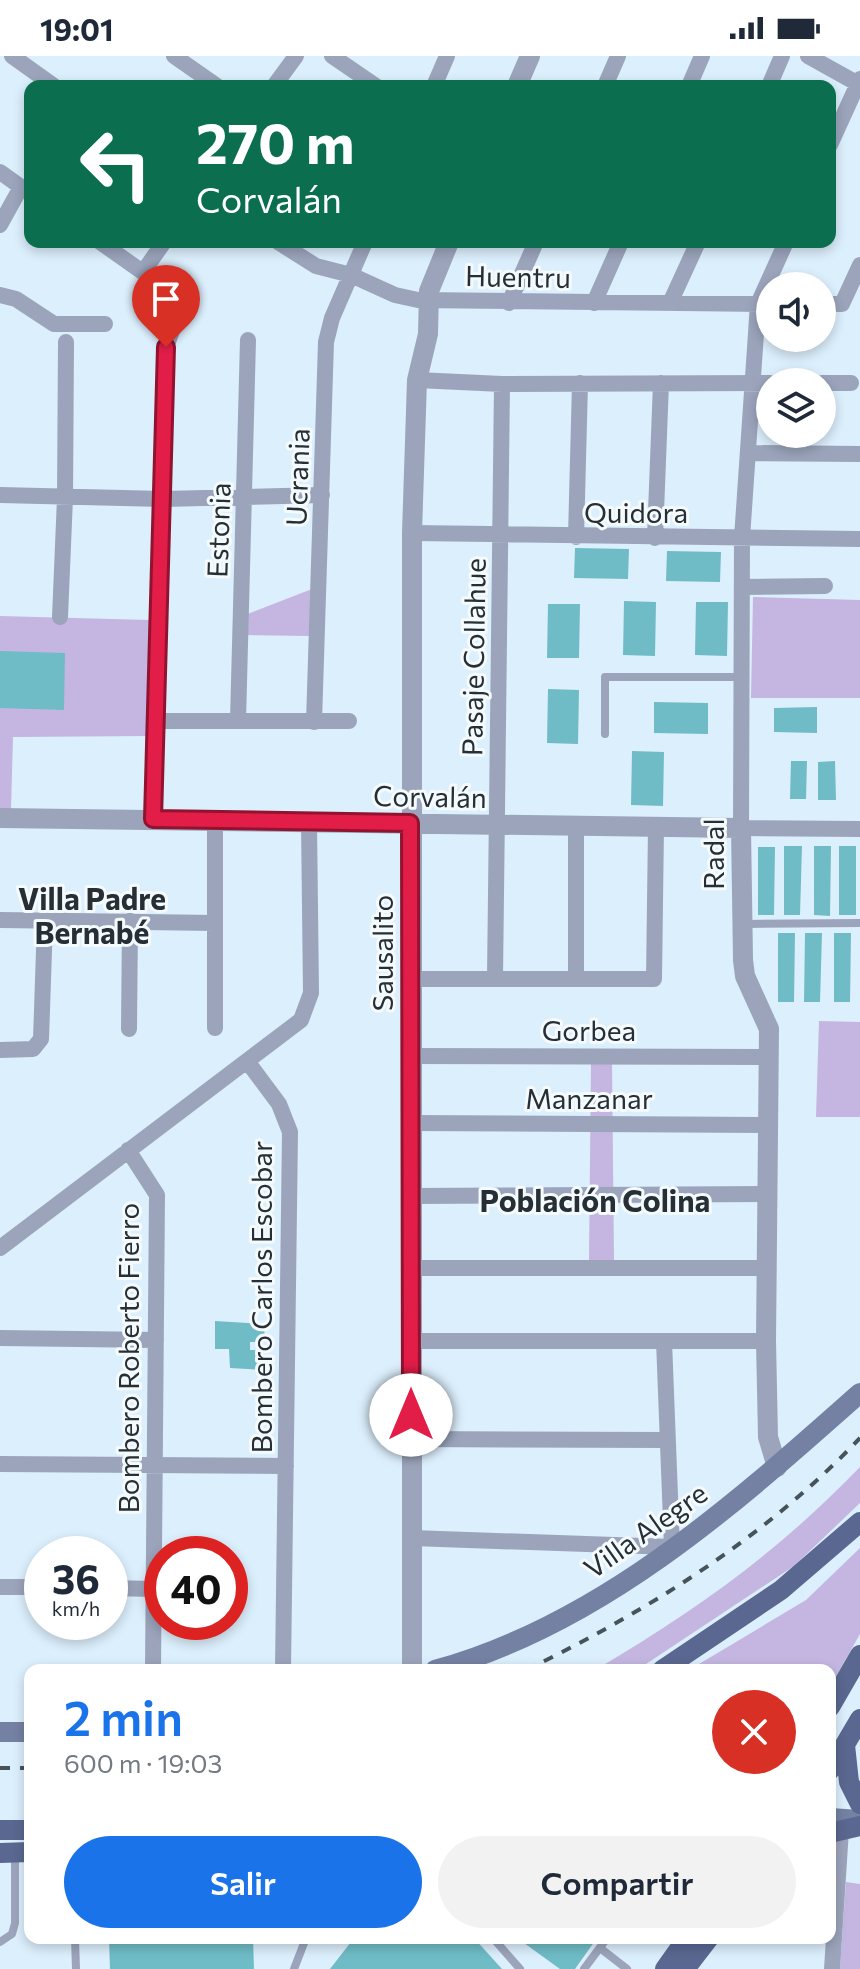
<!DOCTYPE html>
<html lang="es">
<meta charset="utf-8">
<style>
body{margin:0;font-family:Commissioner,sans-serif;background:#f2f2f3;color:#1f2937;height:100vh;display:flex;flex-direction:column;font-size:30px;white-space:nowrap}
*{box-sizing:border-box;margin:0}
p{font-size:26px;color:#747a83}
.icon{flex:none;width:44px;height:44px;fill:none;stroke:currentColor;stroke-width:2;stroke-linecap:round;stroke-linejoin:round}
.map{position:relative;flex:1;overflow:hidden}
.details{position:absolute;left:24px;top:1608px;width:812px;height:280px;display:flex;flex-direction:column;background:#fff;border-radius:16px;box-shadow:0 4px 12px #0003}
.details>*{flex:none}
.top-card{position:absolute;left:24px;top:24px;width:812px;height:168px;border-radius:16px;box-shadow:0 4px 12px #0003;background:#0b6e4f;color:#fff;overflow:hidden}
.fabs{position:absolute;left:756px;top:216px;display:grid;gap:16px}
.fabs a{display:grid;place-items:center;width:80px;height:80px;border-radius:50%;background:#fff;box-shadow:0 4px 12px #0003;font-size:40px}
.speed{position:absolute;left:24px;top:1480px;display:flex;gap:16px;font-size:40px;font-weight:700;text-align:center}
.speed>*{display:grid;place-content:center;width:104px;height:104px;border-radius:50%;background:#fff;box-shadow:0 4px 12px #0003;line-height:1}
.speed small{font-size:20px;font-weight:400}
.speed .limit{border:12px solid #d22;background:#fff;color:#111}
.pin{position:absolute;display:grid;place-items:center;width:68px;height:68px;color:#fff;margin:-82px -34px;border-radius:50% 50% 50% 0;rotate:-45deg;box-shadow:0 0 8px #0007}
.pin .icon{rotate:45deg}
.me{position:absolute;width:88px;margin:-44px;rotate:0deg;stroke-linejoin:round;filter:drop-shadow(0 0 6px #0008)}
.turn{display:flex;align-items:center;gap:28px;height:168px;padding:0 40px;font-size:36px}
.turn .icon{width:104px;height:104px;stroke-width:2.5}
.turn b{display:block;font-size:56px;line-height:68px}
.round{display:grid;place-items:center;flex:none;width:84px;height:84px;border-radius:42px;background:#f2f2f3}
.summary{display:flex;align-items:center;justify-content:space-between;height:136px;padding:0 40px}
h1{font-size:48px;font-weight:600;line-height:60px;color:#1a73e8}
.action{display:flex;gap:16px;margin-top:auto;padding:16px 40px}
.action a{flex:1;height:92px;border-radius:48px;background:#1a73e8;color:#fff;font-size:32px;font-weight:600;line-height:92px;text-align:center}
.action a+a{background:#f2f2f3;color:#1f2937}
.status{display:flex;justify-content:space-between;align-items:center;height:56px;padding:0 40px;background:#fff;direction:ltr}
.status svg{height:22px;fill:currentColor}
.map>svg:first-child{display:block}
.green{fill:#c4b6e0}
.building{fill:#6fbcc6}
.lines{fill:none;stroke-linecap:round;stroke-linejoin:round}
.service{stroke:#9ba4bb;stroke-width:8}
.minor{stroke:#9ba4bb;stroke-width:16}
.tertiary{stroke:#9ba4bb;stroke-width:20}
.secondary{stroke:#7581a3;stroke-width:20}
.primary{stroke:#5a6891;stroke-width:20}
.rail{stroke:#47535a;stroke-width:4;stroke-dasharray:10 10;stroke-linecap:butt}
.route-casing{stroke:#92132f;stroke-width:20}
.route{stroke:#e11d48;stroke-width:14}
.labels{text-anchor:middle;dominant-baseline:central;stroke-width:6;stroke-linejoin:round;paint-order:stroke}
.street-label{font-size:28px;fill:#252f35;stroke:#f5fafd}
.neighbourhood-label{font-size:30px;font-weight:bold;fill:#252f35;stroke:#f5fafd}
</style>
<div class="status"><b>19:01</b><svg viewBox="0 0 49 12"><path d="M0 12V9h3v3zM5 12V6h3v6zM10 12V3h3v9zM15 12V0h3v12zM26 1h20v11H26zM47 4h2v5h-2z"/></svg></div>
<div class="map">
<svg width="860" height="1913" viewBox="0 0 860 1913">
<rect width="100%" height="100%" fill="#dceffc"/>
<path class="green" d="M312,533L311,580L244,579L245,559Z
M753,541L860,544V642H751Z
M0,560L149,564V680L13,681L11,754L0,753Z
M819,965L860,966V1061H816Z
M591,1005H612L614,1204H589Z
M860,1411V1447L794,1510L637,1614H595C697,1554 778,1496 860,1411Z
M860,1492V1578L830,1631V1614H689L806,1544Z
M846,1826L860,1828V1913H840Z"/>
<path class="building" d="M575,492L629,493L628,523L574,522Z
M667,495L721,496L720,526L666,525Z
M624,545L656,546L655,600L623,599Z
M696,546H728L727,600L695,599Z
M548,548H580L579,602H547Z
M0,595L65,597L64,654L0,652Z
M548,633L579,634L578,688L547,687Z
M654,646L708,647V678L654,677Z
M817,651V677L774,676V652Z
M632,695L664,696L663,750L631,749Z
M791,705H807L806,743H790Z
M835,705L836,744H818V706Z
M784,790H802L800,859H784Z
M814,790H831L830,860L814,859Z
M839,790H856V859H839Z
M758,791H775L774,859H758Z
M778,877H795L794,946H778Z
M805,877H822L820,946H804Z
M834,877H851L850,946H834Z
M215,1265L264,1268L265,1286H250V1294H261L263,1314L230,1312L229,1293H215Z
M109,1882H253L254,1913H110Z
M354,1882H474L502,1913H330Z
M517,1882H597L575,1913H560Z"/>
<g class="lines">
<path class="service" d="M605,678V621H741
M745,868L860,867
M75,1882L76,1913
M493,1882L520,1913
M0,1886L12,1878L15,1867V1797
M600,1892L627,1913
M294,1913L306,1882
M584,1913L607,1882"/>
<path class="minor" d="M12,0L54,30
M174,0L217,30
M332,0L376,30
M808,0L860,29
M274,30L296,0
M434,30L447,0
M605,30L618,0
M689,30L702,0
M769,30L782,0
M830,89L860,23
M0,116L28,136
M0,169L21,131
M100,186L178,241L182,248L166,291L153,763
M278,186L316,210L351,219L395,239L418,244L768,248
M786,186L758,248L742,482L741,772L860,773
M143,216L164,186
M0,239L16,243L54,268H105
M509,247L536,186
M594,247L621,186
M670,247L698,186
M822,248H842L860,209
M417,324L502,328L770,327
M822,327H851
M748,397L860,398
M0,439L163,443L322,439
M412,477L860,483
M576,481L580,327
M655,482L661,327
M742,531L825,530
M60,561L65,442L66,286
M156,665H349
M238,665L248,284
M314,666L326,286L332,262L365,186
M215,765V972
M0,864L215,867
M410,923H654L656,771
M495,923L502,328
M576,923V770
M129,973L130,865
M0,994L33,993L41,983L45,865
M410,1000L768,1001
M247,1005L279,1048L290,1076L283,1614
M411,1067L768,1069
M128,1094L157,1139L153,1614
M411,1140L767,1138
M0,1192L301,964L311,937L309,766
M411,1212H766
M0,1282L156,1284
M411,1285H766
M412,1383L667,1384
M0,1408L286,1410
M412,1482L672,1491L664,1285
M0,1531H42
M110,1532L154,1533
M832,1913L841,1774"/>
<path class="tertiary" d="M517,30L530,0
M0,762L741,772L743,904L745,920L769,973L766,1285L768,1381L777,1411
M412,1614V477L417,324L428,278L429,235L449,186"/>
<path class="secondary" d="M435,1614C600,1569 735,1448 860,1337
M0,1676H30
M830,1762L860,1764"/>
<path class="primary" d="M662,1614L781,1534L860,1466
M830,1651L860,1599
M845,1689L849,1726L860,1748
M830,1714L860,1663
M0,1774H30
M830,1777L860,1770
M0,1797L30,1796
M665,1913L687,1882
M685,1913L709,1882"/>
<path class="rail" d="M526,1614C648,1555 766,1481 860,1382
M0,1712H30"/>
</g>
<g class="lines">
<defs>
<path id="route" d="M166,291L153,763L410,767L411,1359"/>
</defs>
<use href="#route" class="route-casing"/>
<use href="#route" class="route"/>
</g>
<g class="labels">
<g class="street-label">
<text transform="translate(518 220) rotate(1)">Huentru</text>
<text transform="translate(297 421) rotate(-88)">Ucrania</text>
<text x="636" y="456">Quidora</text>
<text transform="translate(218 474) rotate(-88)">Estonia</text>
<text transform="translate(473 601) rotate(-89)">Pasaje Collahue</text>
<text transform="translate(430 740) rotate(1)">Corvalán</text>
<text transform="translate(713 798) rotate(-90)">Radal</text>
<text transform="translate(382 897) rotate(-90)">Sausalito</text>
<text x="589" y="974">Gorbea</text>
<text x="589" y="1042">Manzanar</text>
<text transform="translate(261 1241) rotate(-90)">Bombero Carlos Escobar</text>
<text transform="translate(128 1302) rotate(-90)">Bombero Roberto Fierro</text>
<text transform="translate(645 1474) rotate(-35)">Villa Alegre</text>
</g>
<g class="neighbourhood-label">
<text x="92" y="841">Villa Padre<tspan x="92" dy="34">Bernabé</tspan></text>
<text x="595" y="1143">Población Colina</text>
</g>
</g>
</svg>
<div class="fabs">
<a><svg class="icon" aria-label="sound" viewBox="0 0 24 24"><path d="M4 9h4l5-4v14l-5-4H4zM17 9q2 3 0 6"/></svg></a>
<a><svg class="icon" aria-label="layers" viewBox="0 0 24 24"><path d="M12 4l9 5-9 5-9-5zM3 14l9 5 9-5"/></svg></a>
</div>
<div class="speed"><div>36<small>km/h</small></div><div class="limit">40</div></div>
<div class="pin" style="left:166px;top:291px;background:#d93025"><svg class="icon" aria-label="arrive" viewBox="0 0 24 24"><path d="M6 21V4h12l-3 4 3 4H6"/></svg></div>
<svg class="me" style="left:411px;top:1359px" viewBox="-20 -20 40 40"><circle r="19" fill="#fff"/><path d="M0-13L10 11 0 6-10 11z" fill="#e11d48"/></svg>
<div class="top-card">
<div class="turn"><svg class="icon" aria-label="left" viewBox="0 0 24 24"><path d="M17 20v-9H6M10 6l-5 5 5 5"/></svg><div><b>270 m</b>Corvalán</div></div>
</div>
<section class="details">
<div class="summary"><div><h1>2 min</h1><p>600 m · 19:03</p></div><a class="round" style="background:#d93025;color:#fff"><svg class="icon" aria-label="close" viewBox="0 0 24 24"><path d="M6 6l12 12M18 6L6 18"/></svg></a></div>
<div class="action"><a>Salir</a><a>Compartir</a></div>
</section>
</div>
